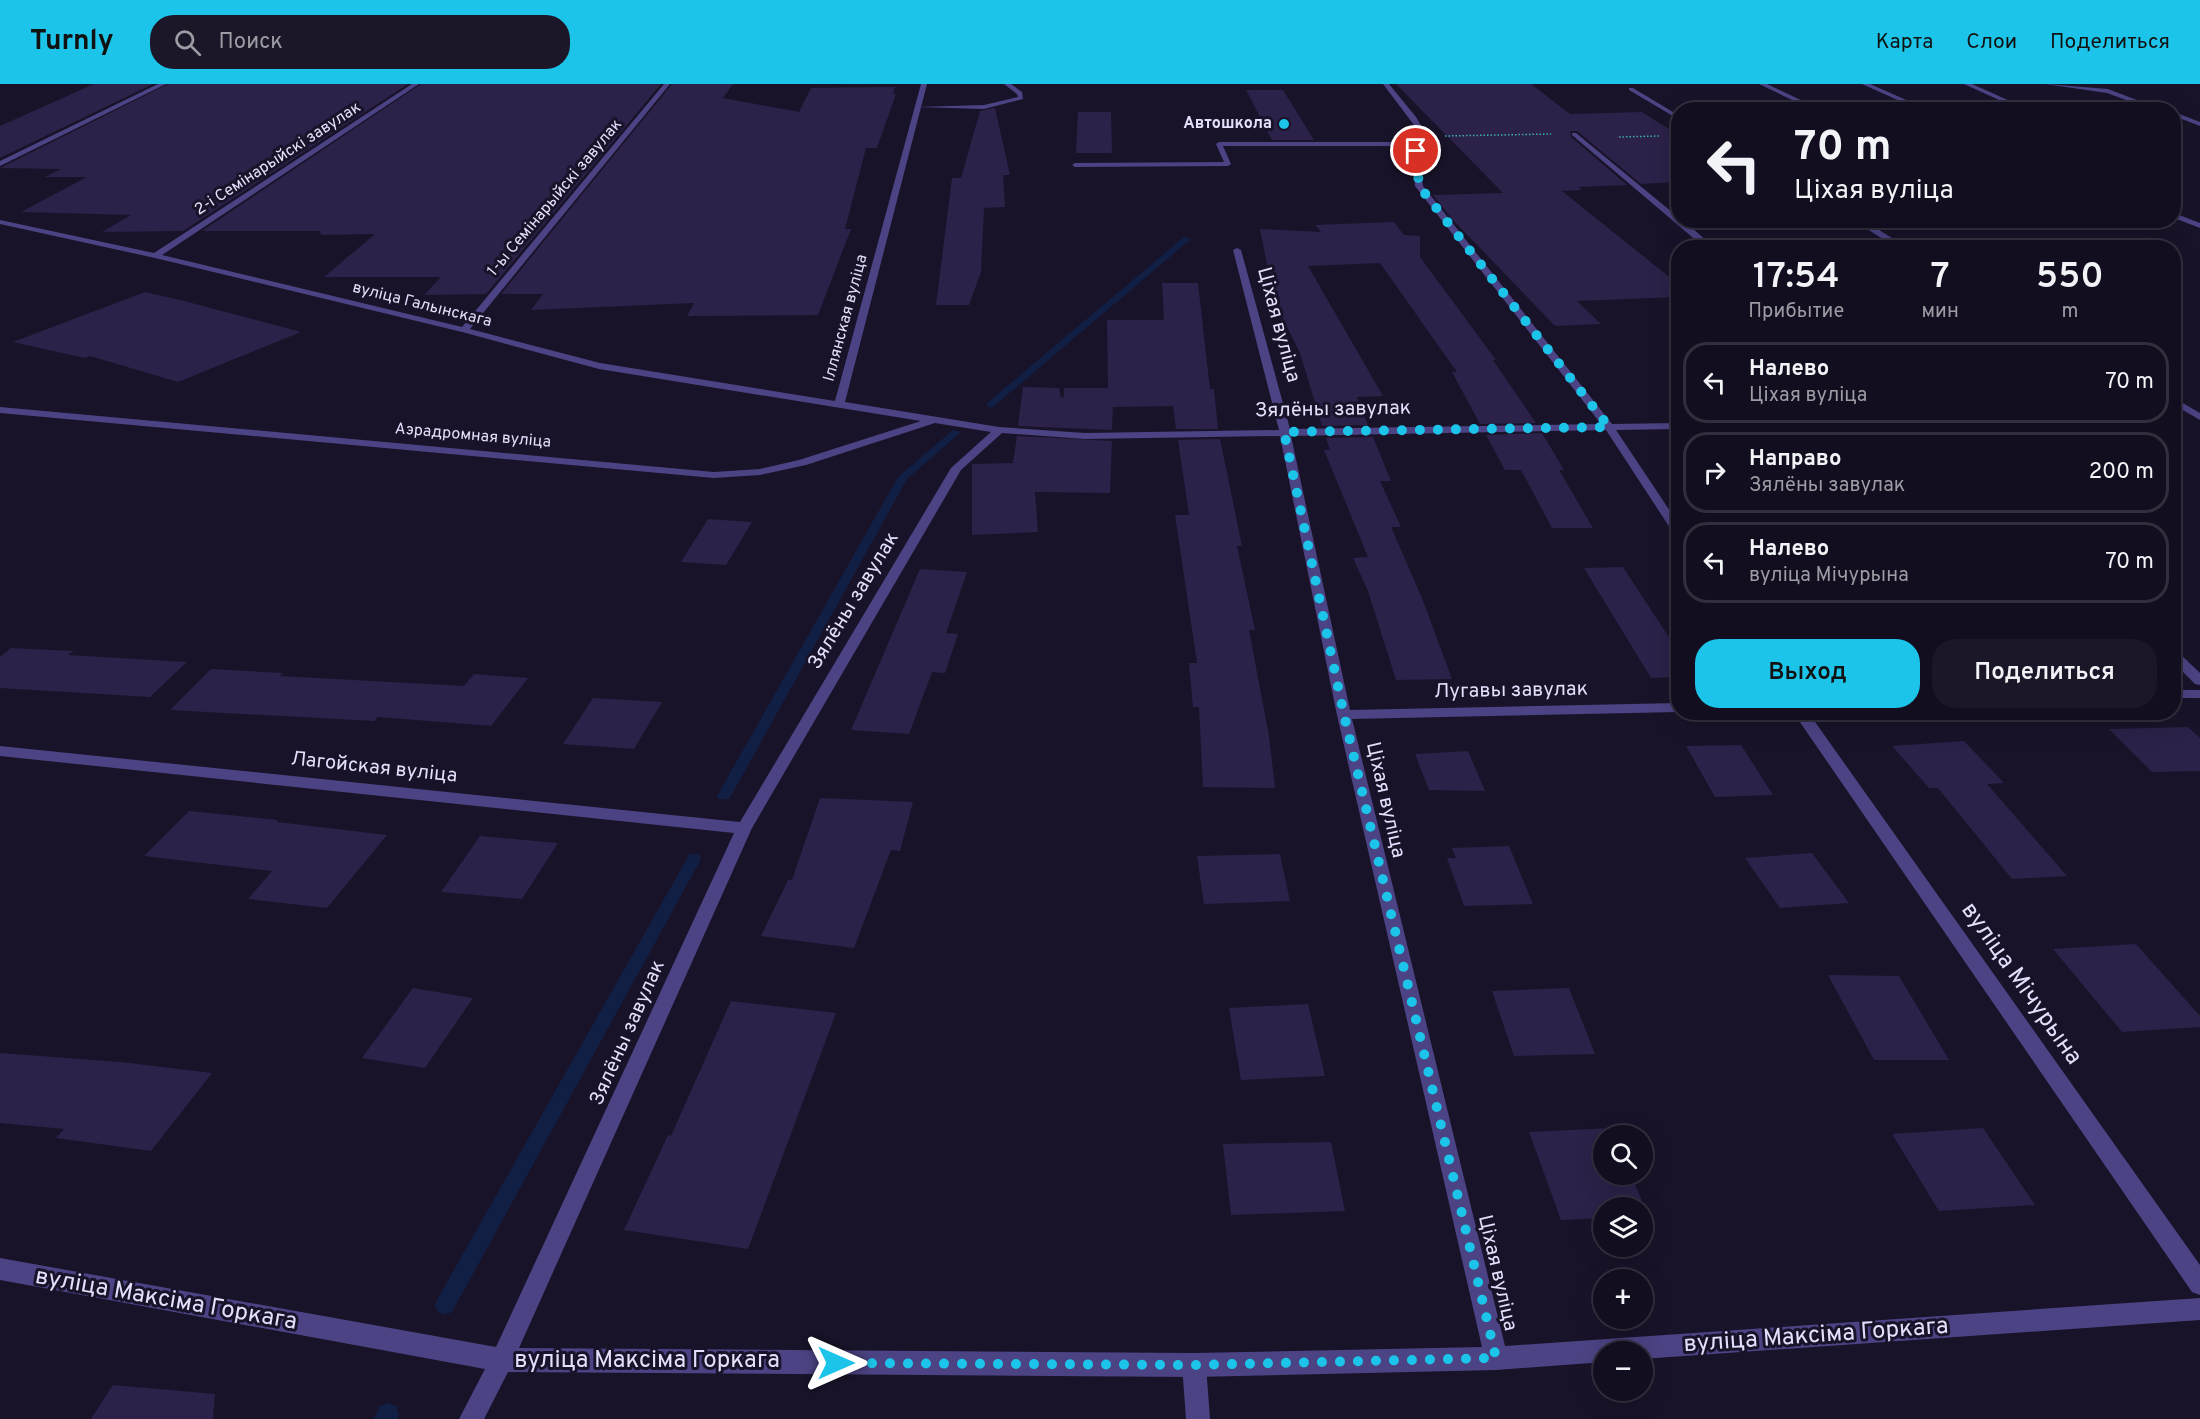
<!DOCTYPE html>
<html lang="ru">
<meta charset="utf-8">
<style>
body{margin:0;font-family:Overpass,sans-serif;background:#1c1728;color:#f1f3f6;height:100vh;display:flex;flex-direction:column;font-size:22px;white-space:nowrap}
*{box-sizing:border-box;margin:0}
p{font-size:20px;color:#9d9ca4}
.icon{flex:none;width:33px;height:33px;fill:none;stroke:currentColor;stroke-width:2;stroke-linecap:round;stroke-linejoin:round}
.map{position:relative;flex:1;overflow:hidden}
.sheet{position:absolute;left:1671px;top:156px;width:510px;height:480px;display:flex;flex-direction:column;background:#130e1f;border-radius:24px;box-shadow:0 6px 24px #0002,0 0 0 2px #322e3d}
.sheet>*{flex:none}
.hud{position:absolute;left:1671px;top:18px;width:510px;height:126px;border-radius:24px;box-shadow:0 6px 24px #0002,0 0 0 2px #322e3d;background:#130e1f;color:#f1f3f6;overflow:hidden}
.controls{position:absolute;left:1593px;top:1041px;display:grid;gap:12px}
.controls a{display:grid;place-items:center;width:60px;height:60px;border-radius:50%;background:#130e1f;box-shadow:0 6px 24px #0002,0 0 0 2px #322e3d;font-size:30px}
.pin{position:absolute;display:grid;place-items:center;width:51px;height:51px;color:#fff;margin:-26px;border:3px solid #fff;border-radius:50%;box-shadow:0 2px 6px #0007}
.me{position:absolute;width:66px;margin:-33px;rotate:90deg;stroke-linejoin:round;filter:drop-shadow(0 0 4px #0008)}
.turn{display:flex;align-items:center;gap:21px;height:126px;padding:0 24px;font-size:27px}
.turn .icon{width:78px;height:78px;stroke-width:2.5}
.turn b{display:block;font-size:42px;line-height:51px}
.eta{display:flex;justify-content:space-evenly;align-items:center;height:102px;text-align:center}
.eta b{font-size:36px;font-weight:600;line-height:42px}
.action{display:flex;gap:12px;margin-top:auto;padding:12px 24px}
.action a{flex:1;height:69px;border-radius:24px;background:#1dc4e9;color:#111;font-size:24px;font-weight:600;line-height:69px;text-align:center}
.action a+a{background:#1c1728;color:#f1f3f6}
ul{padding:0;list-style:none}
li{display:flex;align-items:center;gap:18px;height:81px;margin:0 12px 9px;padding:0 12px;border:3px solid #322e3d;border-radius:24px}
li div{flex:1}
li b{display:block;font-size:22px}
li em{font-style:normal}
header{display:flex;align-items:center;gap:36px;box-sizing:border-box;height:84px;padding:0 30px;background:#1dc4e9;color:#111}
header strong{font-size:28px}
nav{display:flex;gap:33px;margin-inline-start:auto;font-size:21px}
.search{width:420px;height:54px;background:#1c1728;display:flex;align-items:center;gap:15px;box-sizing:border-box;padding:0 21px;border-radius:24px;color:#9d9ca4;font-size:22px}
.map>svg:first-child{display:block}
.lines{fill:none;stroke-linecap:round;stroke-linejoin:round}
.stream{fill:#111f45;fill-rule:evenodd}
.building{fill:#2c2148}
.path{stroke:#3dafb2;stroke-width:1.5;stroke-dasharray:1.5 2;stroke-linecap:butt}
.service{fill:#4b4383;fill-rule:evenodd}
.minor{fill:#4b4383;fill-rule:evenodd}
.route{stroke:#1dc4e9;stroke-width:10;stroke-dasharray:0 18}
.poi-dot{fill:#1dc4e9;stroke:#191329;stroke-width:2}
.labels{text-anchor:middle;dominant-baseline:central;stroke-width:6;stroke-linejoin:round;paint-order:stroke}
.far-poi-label{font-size:16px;font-weight:bold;fill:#e4dffc;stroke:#191329;text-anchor:end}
.far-street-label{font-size:16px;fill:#e4dffc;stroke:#191329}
.street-label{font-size:20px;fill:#e4dffc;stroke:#191329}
.near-street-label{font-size:24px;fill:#e4dffc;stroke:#191329}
</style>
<header>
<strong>Turnly</strong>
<div class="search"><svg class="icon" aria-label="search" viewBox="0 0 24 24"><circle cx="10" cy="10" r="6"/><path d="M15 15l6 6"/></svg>Поиск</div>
<nav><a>Карта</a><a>Слои</a><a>Поделиться</a></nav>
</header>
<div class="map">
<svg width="2200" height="1335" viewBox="0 0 2200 1335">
<rect width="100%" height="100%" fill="#191329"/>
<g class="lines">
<path class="stream" d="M1184,153L1191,155L993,323H987V319Z
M953,346L961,348L907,395L731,712L729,715H719L717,712L898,393Z
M694,770L699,771L701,775L452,1228L445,1231L438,1228L435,1221L438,1214L689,771Z
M388,1319L396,1322L399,1330L397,1335H374L380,1322Z"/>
</g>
<path class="building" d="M94,0H153L0,74V42Z
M168,0H408L183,147L102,148L131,131L21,128L87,93H45L61,85L0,84Z
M421,0H661L486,210L424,211L441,193H324L375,150L321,151L320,147H202Z
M672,0H733L723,14L799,28L811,4L895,3L893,10H896L877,64H866L845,145H851L818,231L687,232L694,219L531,226L543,210H501Z
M1396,0H1531L1570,30L1642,28L1678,51V98L1641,100L1577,47H1570L1571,53L1627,101L1578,103L1582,106L1562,107L1678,200V213L1577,217L1601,240L1555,242L1453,136L1433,111L1503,109Z
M1246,6H1283L1314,56H1272Z
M995,24L1010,91H1003L1005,123L984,124L981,188L969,221H936L952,94H961L980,27Z
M1078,28H1111L1112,69H1076Z
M1394,138L1404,151L1420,152V173L1496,276H1493L1536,339L1480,340L1452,288H1457L1380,179L1308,182L1383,312L1357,313L1368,341L1322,342L1300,269L1262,192L1269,191L1260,145L1321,148L1315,141Z
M1162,199H1198L1210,305H1214L1218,345H1176L1173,322L1113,323L1112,346L1018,342L1023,303L1059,304L1061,314L1064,313V304H1108L1107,236H1164Z
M145,208L184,217L301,248L178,298L90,272L84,274L13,258Z
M1542,349L1564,386H1559L1593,444H1552L1521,386H1505L1486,351Z
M1017,352L1112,357L1110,409L1035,408L1038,448L972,451V380L1013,379Z
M1373,353L1391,397H1380L1401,443H1391L1422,514L1452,595L1396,596L1368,507L1353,474L1368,473L1324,366H1330L1326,354Z
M1220,355L1242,462H1237L1255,546H1249L1269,652L1275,704L1203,703L1199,623H1193L1189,579H1197L1175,431H1189L1178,356Z
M708,435L752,438L726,481L681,478Z
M1623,483L1678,567V593L1651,594L1584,484Z
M920,485L967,488L946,549L958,550L945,589L932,588L909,650L851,646Z
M11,564L73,567L68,571L187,578L150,613L0,604V573Z
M211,585L283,589L280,592L464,602L474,590L528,594L491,642L378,633L374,637L170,626Z
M593,614L662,618L634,665L563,660Z
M2188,643L2200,654V687L2152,688L2109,645Z
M1964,657L2004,699L1987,700L2067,792L2012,795L1938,704H1929L1892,662Z
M1741,661L1773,711L1715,713L1686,662Z
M1468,667L1485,707L1429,706L1415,670Z
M820,714L913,718L900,767L891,766L854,864L761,852L788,796H792Z
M189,727L278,736L277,738L387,751L327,824L248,815L272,787L144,772Z
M480,752L558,759L522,815L441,808Z
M1509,762L1533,820L1464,822L1447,774H1456L1452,764Z
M1812,769L1849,819L1780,824L1745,774Z
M1280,770L1290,817L1204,820L1197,772Z
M2136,860L2200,932V943L2122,948L2053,865Z
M1828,891L1899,892L1949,976H1874Z
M413,904L473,914L425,984L362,974Z
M1569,904L1595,970L1514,972L1492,907Z
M731,917L836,929L748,1165L624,1146L668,1051L671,1052Z
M1308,920L1325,992L1241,996L1229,924Z
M0,969L121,978L212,989L151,1067L56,1054L64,1045L0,1039Z
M1612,1044L1615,1052H1604V1090H1631L1648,1132H1642V1124H1604V1134L1561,1136L1529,1048Z
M1983,1044L2035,1121L1939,1127L1892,1050Z
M1331,1058L1345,1127L1231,1131L1223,1060Z
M113,1301L215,1310L213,1335H91Z"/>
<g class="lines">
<path class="path" d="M1445,52L1551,50
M1619,53L1659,52"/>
<path class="service" d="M1004,0H1011L1022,8L1023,15L984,25L916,23L984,21L1018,13L1017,10Z
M1759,0H1767L1822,26H1813Z
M1964,0H1972L2030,26H2021Z
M2045,0L2108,5L2163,26H2153L2107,9Z
M2174,28L2200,38V42L2174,32Z
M1219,58H1418L1421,60L1418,62H1223L1231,80L1228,82L1075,83L1072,81L1075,79L1224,78L1216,60Z
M1194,1269L1202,1273L1206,1281L1210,1335H1186L1182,1281L1186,1273Z"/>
<path class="minor" d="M158,0H166L0,82V77Z
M412,0H419L162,171L462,243L664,0H670L470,245L600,279L835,317L921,0H927L845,318L999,343L1085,349L1279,346L1233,166L1237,164L1241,166L1290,345L1601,340L1415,102L1413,67L1417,45L1383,0H1389L1416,33L1423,45L1419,67L1423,102L1612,340L1678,339V345L1616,346L1678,439V451L1674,450L1606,346L1291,352L1350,626L1678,619V628L1352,635L1505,1262L2200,1214V1236L1642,1275V1268H1604V1278L1496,1286L1194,1293L508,1288L484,1335H459L485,1285L0,1196V1174L496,1263L734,749L0,672V662L740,738L951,384L991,348L935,339L806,381L760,391L714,394L0,329V323L714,388L760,385L799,376L921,337L599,285L462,248L155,174L0,140V136L154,169ZM1002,349L1085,355L1280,352L1337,631L1482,1263L1194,1269L519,1264L752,744L961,386Z
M1862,0H1870L1929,26H1920Z
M1629,4H1633L1678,31V35L1629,6Z
M1572,49H1576L1678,133V136H1683L1715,164H1705L1572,51Z
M2174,129L2200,139V144L2174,134Z
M1853,136H1863L1908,164H1897Z
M2174,314L2200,329V336L2174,321Z
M2174,568L2179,569L2200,589V601L2195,600L2174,579Z
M2174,606H2200V614H2174Z
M1793,628H1808L2200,1181V1211L2192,1208Z"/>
</g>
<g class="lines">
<path class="route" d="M836,1279L1194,1281L1496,1274L1344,631L1284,348L1609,343L1419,102L1416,67"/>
</g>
<circle class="poi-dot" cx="1284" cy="40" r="6"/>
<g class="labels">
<g class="far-poi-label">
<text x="1272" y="40">Автошкола</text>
</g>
<g class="far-street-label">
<text transform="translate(278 75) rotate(-33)">2-і Семінарыйскі завулак</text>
<text transform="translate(555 114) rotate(-50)">1-ы Семінарыйскі завулак</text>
<text transform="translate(422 221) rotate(14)">вуліца Галынскага</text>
<text transform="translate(846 234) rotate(-75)">Іллянская вуліца</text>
<text transform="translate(473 352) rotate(5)">Аэрадромная вуліца</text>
</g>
<g class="street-label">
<text transform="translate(1278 241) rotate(75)">Ціхая вуліца</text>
<text transform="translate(1333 326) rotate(-1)">Зялёны завулак</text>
<text transform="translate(854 517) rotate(-59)">Зялёны завулак</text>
<text transform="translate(1511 607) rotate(-1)">Лугавы завулак</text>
<text transform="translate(374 684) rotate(6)">Лагойская вуліца</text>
<text transform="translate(1385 716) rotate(77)">Ціхая вуліца</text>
<text transform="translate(628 949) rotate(-66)">Зялёны завулак</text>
<text transform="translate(1497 1189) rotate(77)">Ціхая вуліца</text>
</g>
<g class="near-street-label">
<text transform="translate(2021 900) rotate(55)">вуліца Мічурына</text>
<text transform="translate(166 1216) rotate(10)">вуліца Максіма Горкага</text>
<text transform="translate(1816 1252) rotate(-4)">вуліца Максіма Горкага</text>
<text x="647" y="1277">вуліца Максіма Горкага</text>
</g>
</g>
</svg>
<div class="controls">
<a><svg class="icon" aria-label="search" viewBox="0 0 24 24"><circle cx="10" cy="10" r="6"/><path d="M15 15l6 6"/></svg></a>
<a><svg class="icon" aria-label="layers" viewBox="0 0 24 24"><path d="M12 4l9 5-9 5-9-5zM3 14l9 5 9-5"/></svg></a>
<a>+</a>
<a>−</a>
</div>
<div class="pin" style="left:1416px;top:67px;background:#d93025"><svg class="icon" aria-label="arrive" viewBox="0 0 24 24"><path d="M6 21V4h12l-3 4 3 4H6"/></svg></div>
<svg class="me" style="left:836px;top:1279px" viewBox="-20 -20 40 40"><path d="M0-17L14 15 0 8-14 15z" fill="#1dc4e9" stroke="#fff" stroke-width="4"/></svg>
<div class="hud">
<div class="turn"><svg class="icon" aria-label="left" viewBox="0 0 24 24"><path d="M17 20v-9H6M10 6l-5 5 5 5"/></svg><div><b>70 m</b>Ціхая вуліца</div></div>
</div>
<section class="sheet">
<div class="eta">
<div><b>17:54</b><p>Прибытие</p></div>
<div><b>7</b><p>мин</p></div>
<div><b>550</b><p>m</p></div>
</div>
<ul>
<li><svg class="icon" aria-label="left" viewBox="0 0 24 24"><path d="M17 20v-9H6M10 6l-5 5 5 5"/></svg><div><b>Налево</b><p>Ціхая вуліца</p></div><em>70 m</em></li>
<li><svg class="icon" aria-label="right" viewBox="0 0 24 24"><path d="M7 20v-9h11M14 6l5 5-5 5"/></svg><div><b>Направо</b><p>Зялёны завулак</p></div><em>200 m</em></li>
<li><svg class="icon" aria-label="left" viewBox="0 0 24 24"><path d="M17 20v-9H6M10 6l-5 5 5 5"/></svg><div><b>Налево</b><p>вуліца Мічурына</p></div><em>70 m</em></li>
</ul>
<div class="action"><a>Выход</a><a>Поделиться</a></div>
</section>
</div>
